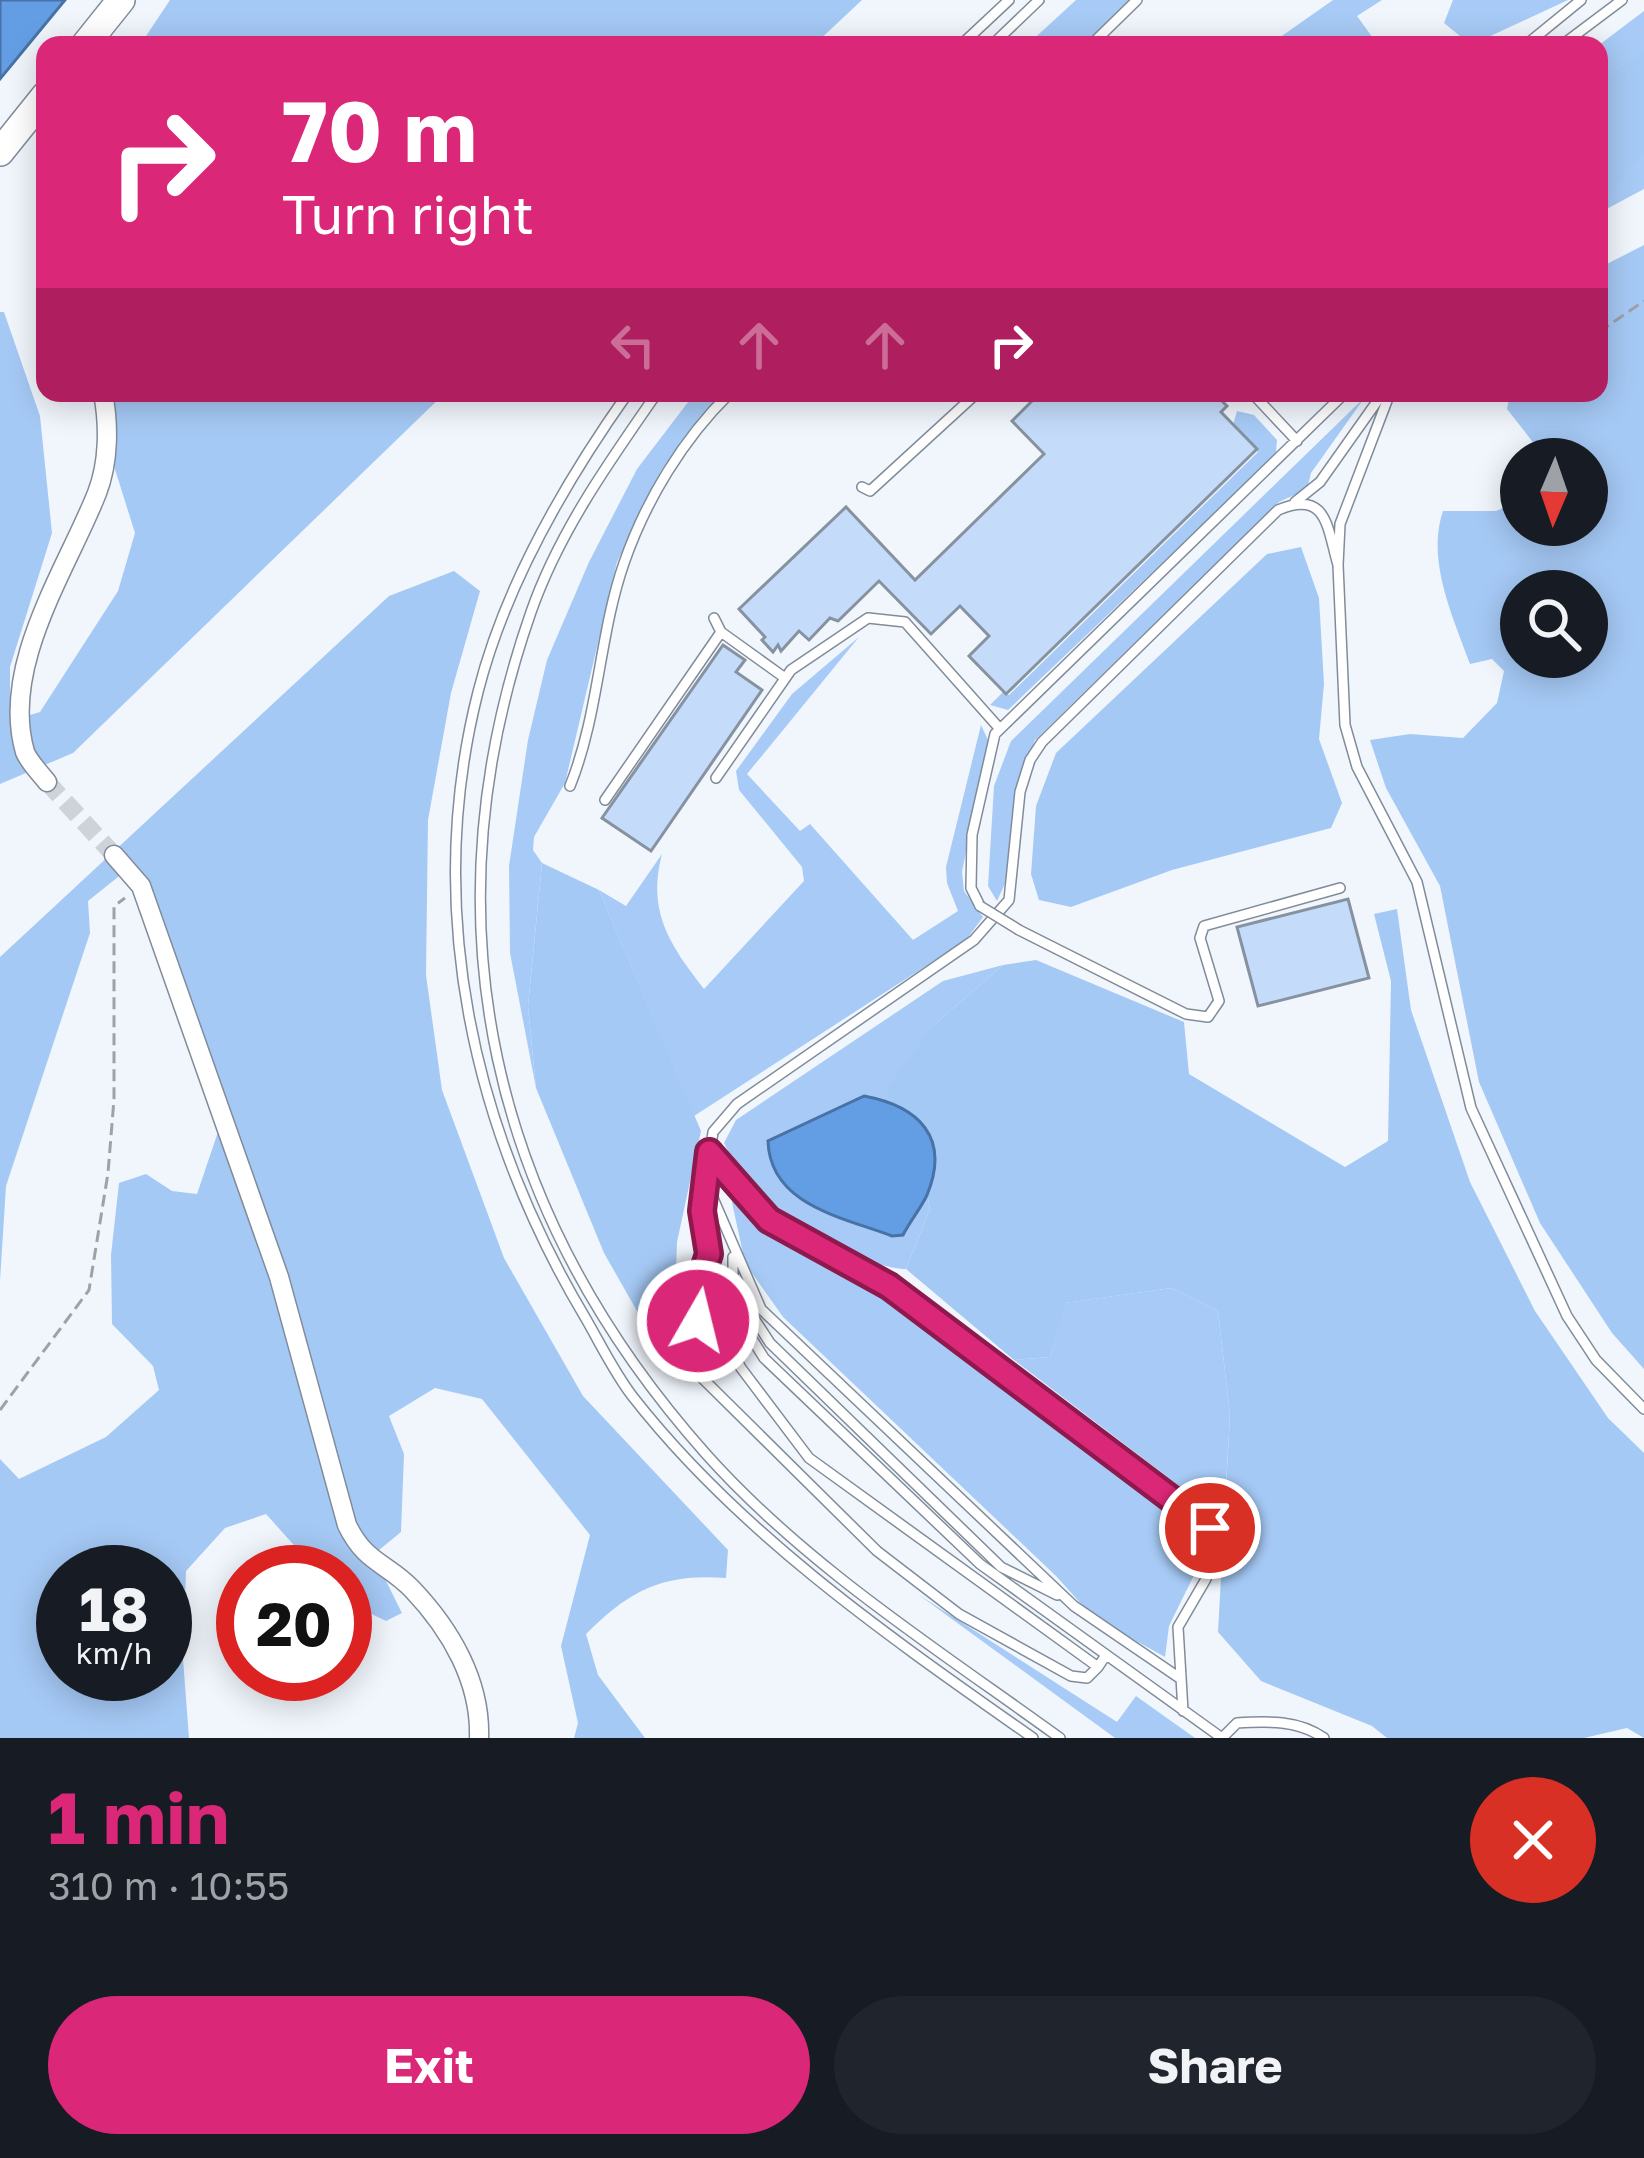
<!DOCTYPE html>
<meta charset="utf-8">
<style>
body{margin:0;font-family:"Golos Text",sans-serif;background:#20242c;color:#f1f3f6;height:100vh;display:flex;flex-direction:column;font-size:45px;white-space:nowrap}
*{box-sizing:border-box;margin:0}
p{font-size:39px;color:#9ea1a6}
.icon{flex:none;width:66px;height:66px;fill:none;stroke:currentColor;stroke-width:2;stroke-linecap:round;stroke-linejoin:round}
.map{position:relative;height:1738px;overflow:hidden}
.sheet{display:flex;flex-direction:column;background:#171b24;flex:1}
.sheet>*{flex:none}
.guide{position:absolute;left:36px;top:36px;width:1572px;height:366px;border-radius:24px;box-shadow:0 6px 30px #0003;background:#db2777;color:#fff;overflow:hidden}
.needle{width:78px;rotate:182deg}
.tools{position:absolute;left:1500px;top:438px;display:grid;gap:24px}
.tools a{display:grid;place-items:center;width:108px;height:108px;border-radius:50%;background:#171b24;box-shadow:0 6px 30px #0003;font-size:60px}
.speed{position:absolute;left:36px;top:1545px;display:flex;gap:24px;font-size:60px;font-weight:700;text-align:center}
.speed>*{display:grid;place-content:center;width:156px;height:156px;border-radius:50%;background:#171b24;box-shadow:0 6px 30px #0003;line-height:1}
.speed small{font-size:30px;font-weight:400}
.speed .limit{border:18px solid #d22;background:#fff;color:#111}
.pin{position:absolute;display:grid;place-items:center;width:102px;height:102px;color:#fff;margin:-51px;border:6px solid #fff;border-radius:50%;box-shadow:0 3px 12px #0007}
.me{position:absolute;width:132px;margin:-66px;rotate:8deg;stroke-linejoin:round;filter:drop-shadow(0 0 9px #0008)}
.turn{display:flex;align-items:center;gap:42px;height:252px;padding:0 48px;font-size:54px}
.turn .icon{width:156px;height:156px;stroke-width:2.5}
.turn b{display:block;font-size:84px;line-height:102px}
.lanes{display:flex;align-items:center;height:114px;padding:0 48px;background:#0003;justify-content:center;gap:60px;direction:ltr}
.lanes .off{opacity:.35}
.round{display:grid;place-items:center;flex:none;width:126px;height:126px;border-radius:63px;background:#20242c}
.head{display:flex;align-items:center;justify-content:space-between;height:204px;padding:0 48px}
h1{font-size:72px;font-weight:700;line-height:90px;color:#db2777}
.primary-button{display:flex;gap:24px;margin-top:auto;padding:24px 48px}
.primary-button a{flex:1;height:138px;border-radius:72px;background:#db2777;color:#fff;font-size:48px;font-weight:700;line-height:138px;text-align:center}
.primary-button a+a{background:#20242c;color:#f1f3f6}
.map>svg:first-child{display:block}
.green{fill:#a7cbf6}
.forest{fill:#a5c9f5;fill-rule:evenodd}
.water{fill:#639ee4;stroke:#4872a5;stroke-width:3}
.building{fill:#c4dcfa;stroke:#8792a0;stroke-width:3}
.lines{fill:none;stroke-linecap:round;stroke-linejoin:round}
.street-tunnel{stroke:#ced3da;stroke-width:18;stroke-dasharray:18 9;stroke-linecap:butt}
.lane-casing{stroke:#818c9a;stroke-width:12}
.street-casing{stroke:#818c9a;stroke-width:21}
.secondary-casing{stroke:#818c9a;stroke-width:30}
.path{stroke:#9da1a8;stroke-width:3;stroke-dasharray:12 6;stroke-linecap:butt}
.lane{stroke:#fff;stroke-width:9}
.street{stroke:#fff;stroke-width:18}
.secondary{stroke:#fff;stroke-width:27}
.lane-bridge-casing{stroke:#818c9a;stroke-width:12;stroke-linecap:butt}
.lane-bridge{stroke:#fff;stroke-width:9}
.route-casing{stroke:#8e194d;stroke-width:30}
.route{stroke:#db2777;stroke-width:21}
</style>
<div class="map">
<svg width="1644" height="1738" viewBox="0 0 1644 1738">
<rect width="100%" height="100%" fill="#f1f6fd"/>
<path class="green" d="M1076,0H1130L1083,45H1027Z
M1333,0H1382L1357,16L1378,45H1269Z
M1453,0H1568L1471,45L1444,23Z
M1644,11V189L1599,213V45Z
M695,393H721L662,469L617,562L565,783L534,837L533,850L542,863L528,1006L536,1088L510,953L509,866L528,740L547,660L589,562L637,469Z
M1365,397L1311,473L1307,489L1279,502L1035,740L1015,793L1009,875L997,901L988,886L994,786L1011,741Z
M1237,411L1254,415L1277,440L1276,452L1269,461L1008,710L990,705L1003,692L1009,695L1258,452L1233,425Z
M859,637L747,774L800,831L810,824L913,940L958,911L947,883L946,867L981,725L988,740L962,872L964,891L983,917L966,940L694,1116L599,890L626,906L662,854C647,911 669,944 704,989L804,881L802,867L739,790L736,771L792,694Z
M1003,965L934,1025L917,1141L930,1209L906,1269C872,1269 794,1230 767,1206C749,1191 735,1164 724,1143L736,1120L943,981Z
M730,1193L754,1226L861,1279L1198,1535L1195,1573L1169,1626L1165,1657L1093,1617L1056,1576L783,1317L745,1263Z
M1172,1288L1218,1311L1230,1415L1224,1520L1014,1360L1050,1357L1064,1303Z
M919,1595L1117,1722L1136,1696L1195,1738H1115Z"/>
<path class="forest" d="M170,0H862L814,45H140Z
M1644,52V152L1599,208V78L1613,74Z
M1644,245V1369L1612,1333L1540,1223L1479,1082L1440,886L1386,788L1370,740L1410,734L1463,738L1497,703L1504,671L1492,659L1470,664C1453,617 1426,560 1443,511H1496L1521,500V525H1587V459H1546L1507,409L1510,393H1599V268ZM1521,591H1587V657H1521Z
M0,312H4L40,416L52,533L10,667V721L40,712L118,591L135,533L113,463L111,393H445L73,753L0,784Z
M1301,547L1319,598L1324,684L1319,739L1342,803L1331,828L1172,870L1071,907L1039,900L1031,874L1036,806L1056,753L1267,554Z
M454,571L480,591L451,693L428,820L426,975L442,1090L504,1258L583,1396L728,1550L726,1578C663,1573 630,1590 586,1634L598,1675L645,1738H574L578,1723L561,1646L590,1535L482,1399L435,1388L389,1416L404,1454L401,1532L373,1555L402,1613L386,1621L345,1601V1572H318L266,1514L225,1528L186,1571L183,1659L189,1738H0V1459L19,1479L106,1437L159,1390L153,1366L112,1324L111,1255L119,1183L146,1174L172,1191L197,1194L219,1129L150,890L123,873L88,901L90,933L6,1186L0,1281V957L389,596ZM63,1572H165V1674H63Z
M542,863L599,890L701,1131L677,1242L674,1327L662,1343L637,1311L604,1253L536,1088L528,1006Z
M1397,909L1411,1010L1470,1182L1535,1311L1608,1418L1644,1453V1738L1627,1728L1584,1738H1387L1372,1726L1261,1681L1218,1632L1230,1415L1218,1311L1172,1288L1065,1303L1050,1357L1014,1360L906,1269L930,1209L917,1141L886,1089L934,1025L1003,965L1036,960L1184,1022L1189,1074L1345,1167L1388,1141L1391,981L1374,914Z"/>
<path class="water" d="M0,0H65L0,79Z
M864,1096C918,1106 951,1137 927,1195C921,1208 910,1221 903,1235L892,1236C842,1217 770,1205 768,1141Z"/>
<path class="building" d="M1040,393H1214L1227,406L1221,412L1257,449L1006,694L969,656L989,636L960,606L931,634L879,581L838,621L830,618L809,640L799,631L781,651L778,645L773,652L762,640L765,637L739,609L846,507L915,580L1044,454L1012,421Z
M723,645L745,660L736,672L762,690L651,851L602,818Z
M1348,899L1369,978L1258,1006L1237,927Z"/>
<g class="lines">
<path class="street-tunnel" d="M47,782L114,855"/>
<defs>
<path id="lane" d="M1527,44L1581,0
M961,45L1009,0
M992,45L1039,0
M1091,45L1137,0
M1562,45L1622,0
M628,393C565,482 505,585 478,692C423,909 473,1130 586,1319C601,1345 615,1374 633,1397C741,1535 891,1638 1033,1738
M657,393C609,462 559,532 531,612C423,921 491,1212 706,1454C806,1566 940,1651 1060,1738
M1252,393L1297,441
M1390,393L1340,524L1338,565L1345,725L1357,767L1417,882L1471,1108L1567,1316L1596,1360L1644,1409
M862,487L870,491L977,393
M1295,502L1320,482L1383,393
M714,618L721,632L785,678
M716,778L791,670L868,618L905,622L1000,729
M570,786C599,714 599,635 624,563C646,500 683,439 730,393
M605,800L721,632
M980,906L971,888L972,835L995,734L1345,393
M1019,930L1186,1014L1208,1017L1219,1001L1200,938L1204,926L1340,888
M709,1152L769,1220L889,1286L1211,1528L1206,1579L1178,1627L1183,1711
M706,1182L761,1309L1074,1606L1181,1679
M709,1254L703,1282L709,1309L741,1368L809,1458L1098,1667L1106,1655
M733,1257V1286L770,1343L1001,1567L1057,1595
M703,1282C672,1312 670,1326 689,1365L877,1551L959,1614L1071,1676L1087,1678L1098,1667
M700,1287L693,1302C700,1329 708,1341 731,1355
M1324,1738C1298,1720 1268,1721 1237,1723L1222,1738L980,1564L764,1358L721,1289L709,1254L702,1211L713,1132L737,1104L974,940L1009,900L1020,792L1030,760L1042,742L1278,510C1327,489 1327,527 1338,565"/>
<path id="street" d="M47,782C40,773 29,762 25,752C0,666 67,569 97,493C109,462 109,425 103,393
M114,855L141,886L279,1277L347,1525C366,1564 386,1562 412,1589C451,1630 481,1682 479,1738"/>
<path id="secondary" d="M85,45L121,0
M0,152L45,96"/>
</defs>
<use href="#lane" class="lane-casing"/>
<use href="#street" class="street-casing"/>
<use href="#secondary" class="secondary-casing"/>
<path class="path" d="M1599,332L1644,301
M0,1410L89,1290L108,1173L114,1099V906L125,898"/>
<use href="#lane" class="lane"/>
<use href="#street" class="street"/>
<use href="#secondary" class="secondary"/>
<defs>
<path id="lane-bridge" d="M980,906L1019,930"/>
</defs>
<use href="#lane-bridge" class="lane-bridge-casing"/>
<use href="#lane-bridge" class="lane-bridge"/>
</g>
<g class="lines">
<defs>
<path id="route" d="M698,1321L693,1302L709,1254L702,1211L709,1152L769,1220L889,1286L1210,1528"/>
</defs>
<use href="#route" class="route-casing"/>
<use href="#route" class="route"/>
</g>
</svg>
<div class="tools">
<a><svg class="needle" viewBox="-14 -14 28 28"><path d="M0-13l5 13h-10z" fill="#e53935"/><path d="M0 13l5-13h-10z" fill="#9ea1a6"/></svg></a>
<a><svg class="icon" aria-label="search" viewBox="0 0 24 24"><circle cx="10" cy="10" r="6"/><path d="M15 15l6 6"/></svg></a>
</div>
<div class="speed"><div>18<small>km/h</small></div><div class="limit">20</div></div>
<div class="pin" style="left:1210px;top:1528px;background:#d93025"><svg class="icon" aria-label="arrive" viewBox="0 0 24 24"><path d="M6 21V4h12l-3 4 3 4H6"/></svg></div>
<svg class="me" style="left:698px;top:1321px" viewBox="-20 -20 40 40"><circle r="17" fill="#db2777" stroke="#fff" stroke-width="3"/><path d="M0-11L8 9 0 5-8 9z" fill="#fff"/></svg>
<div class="guide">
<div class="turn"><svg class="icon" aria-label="right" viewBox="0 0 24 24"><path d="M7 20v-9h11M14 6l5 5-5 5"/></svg><div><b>70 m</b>Turn right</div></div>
<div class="lanes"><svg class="icon off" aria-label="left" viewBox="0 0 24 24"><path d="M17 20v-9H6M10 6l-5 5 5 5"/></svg><svg class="icon off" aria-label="ahead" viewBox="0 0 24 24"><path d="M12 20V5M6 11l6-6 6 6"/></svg><svg class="icon off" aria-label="ahead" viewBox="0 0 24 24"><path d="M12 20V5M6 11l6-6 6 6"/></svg><svg class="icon" aria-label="right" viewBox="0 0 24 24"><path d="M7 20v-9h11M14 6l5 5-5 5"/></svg></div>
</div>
</div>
<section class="sheet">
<div class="head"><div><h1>1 min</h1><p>310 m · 10:55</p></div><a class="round" style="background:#d93025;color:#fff"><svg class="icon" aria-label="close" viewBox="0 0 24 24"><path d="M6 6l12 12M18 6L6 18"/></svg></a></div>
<div class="primary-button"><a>Exit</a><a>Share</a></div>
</section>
